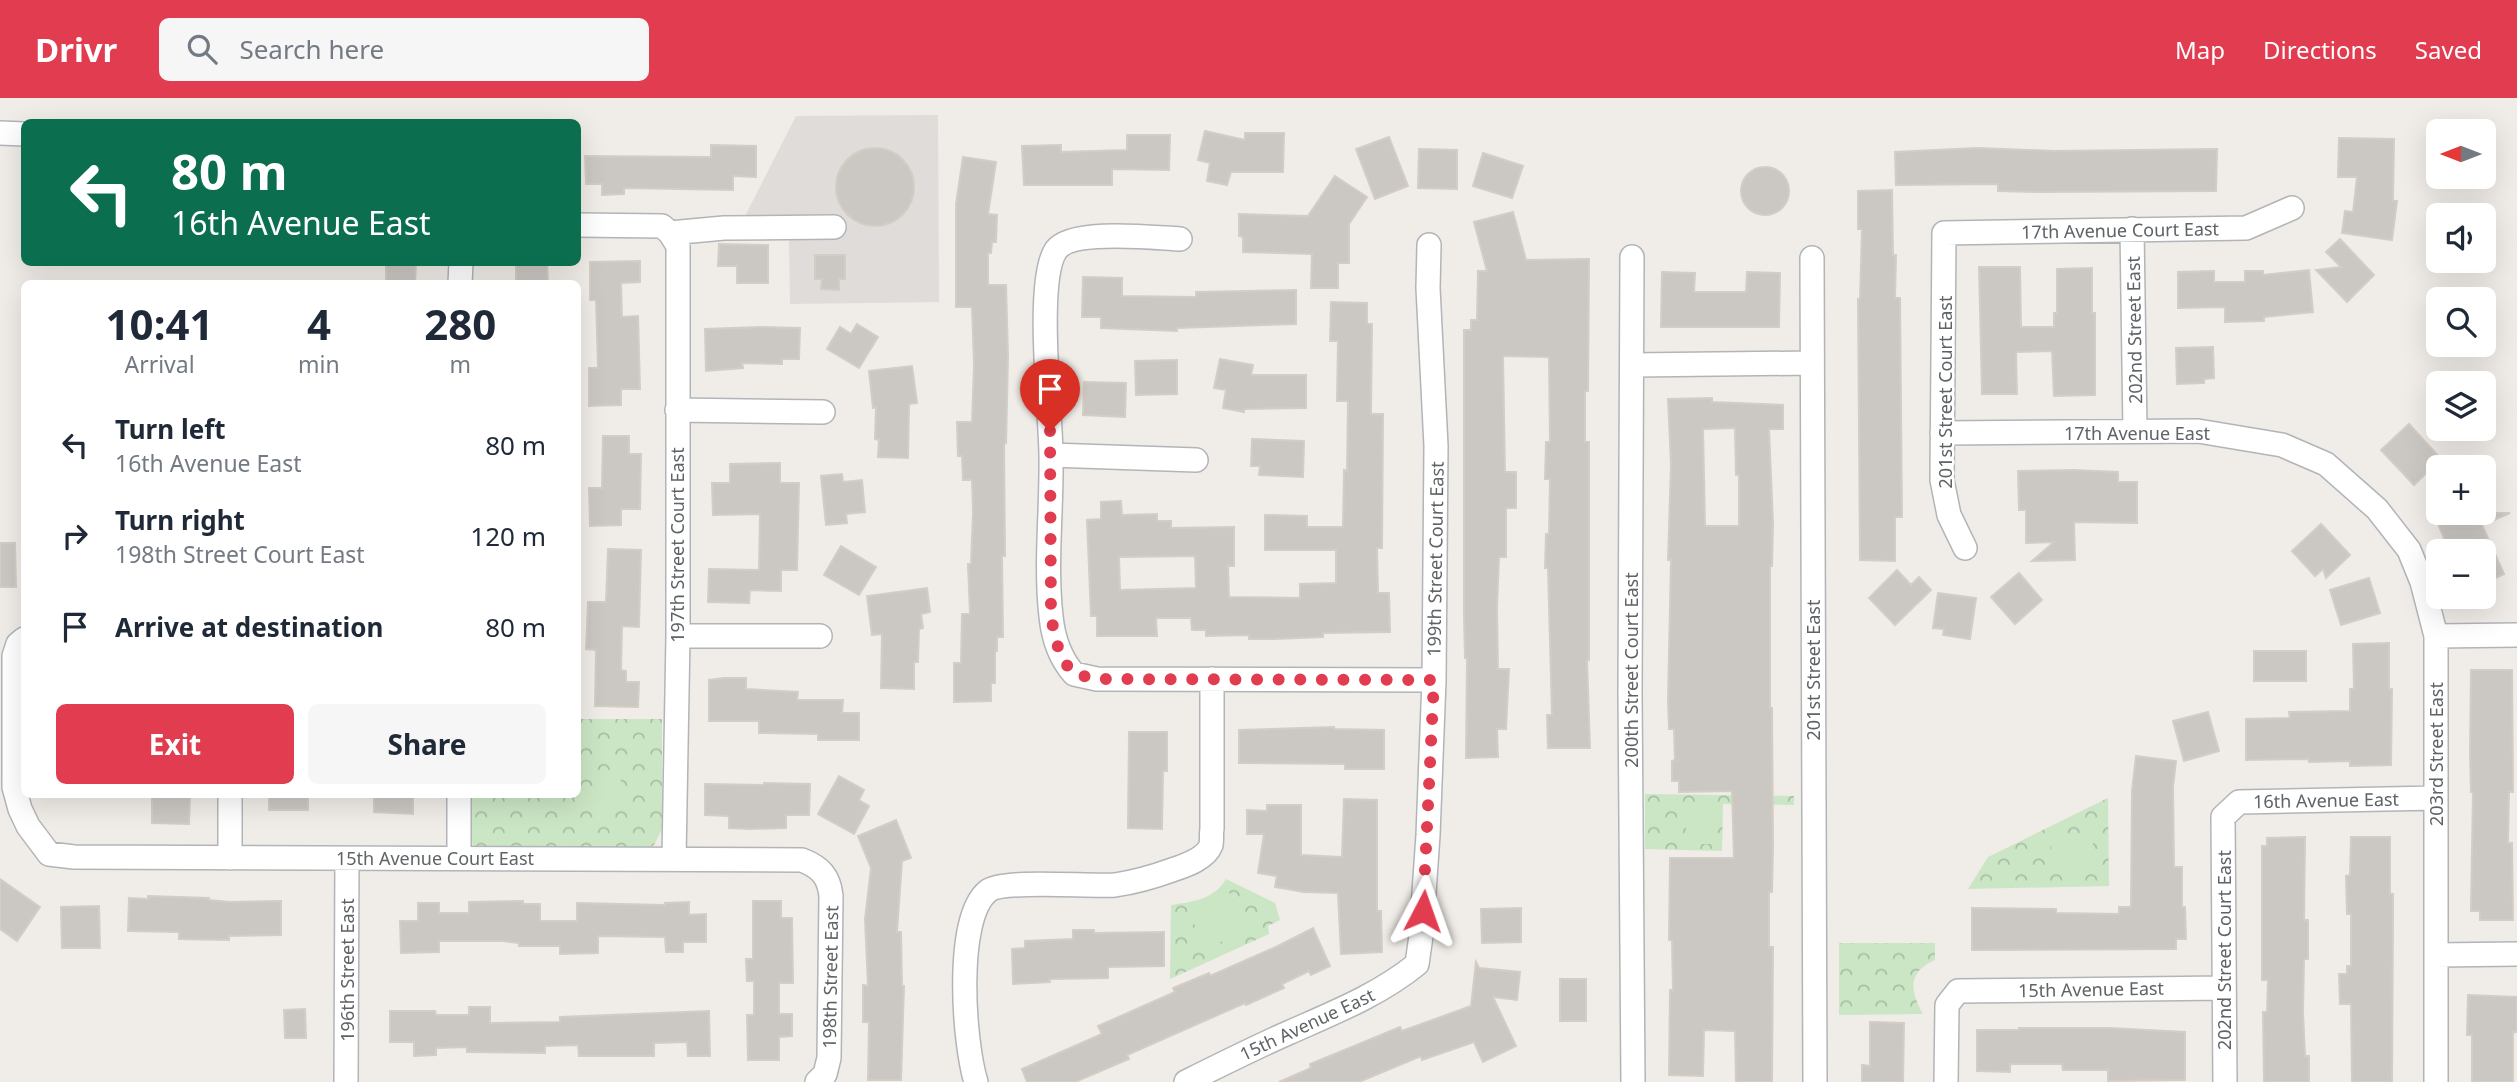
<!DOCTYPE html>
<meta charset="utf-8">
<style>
body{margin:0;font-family:"Noto Sans",sans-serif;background:#f6f6f7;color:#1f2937;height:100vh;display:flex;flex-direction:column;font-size:26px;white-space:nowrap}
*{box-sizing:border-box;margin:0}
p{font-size:23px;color:#747a83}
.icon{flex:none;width:38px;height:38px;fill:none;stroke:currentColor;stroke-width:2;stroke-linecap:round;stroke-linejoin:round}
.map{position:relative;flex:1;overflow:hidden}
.drawer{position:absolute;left:21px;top:182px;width:560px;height:518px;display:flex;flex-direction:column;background:#fff;border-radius:10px;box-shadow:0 7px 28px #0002}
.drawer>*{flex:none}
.top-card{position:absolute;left:21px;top:21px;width:560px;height:147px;border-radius:10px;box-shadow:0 7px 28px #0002;background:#0b6e4f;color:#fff;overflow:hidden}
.needle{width:46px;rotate:270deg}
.tools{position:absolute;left:2426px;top:21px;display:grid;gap:14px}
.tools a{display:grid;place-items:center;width:70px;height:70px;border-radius:10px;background:#fff;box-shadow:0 7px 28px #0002;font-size:35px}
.pin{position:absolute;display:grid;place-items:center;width:60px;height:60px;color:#fff;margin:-72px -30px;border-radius:50% 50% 50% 0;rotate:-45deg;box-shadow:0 0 7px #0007}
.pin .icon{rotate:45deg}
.me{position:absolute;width:77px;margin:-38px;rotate:4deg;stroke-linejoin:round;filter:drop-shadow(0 0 5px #0008)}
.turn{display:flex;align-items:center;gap:24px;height:147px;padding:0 35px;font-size:32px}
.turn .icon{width:91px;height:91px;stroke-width:2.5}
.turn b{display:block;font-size:49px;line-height:60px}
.eta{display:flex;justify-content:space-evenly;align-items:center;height:119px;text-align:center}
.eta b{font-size:42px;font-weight:700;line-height:49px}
.primary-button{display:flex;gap:14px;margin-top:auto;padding:14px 35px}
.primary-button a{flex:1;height:80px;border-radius:10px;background:#e13c4f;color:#fff;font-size:28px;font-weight:700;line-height:80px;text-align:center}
.primary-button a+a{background:#f6f6f7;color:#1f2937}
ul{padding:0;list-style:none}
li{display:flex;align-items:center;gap:21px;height:91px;padding:0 35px}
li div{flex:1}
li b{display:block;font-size:26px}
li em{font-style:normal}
header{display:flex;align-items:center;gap:42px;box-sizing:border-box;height:98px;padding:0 35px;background:#e13c4f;color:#fff}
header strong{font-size:33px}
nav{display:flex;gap:38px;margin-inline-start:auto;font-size:24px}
.search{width:490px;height:63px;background:#f6f6f7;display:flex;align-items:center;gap:18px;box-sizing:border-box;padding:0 24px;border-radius:10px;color:#747a83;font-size:26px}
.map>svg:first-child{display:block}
.industrial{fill:#dfdcd9}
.forest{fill:url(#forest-crowns)}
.pitch{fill:#cbe6c5}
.building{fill:#cbc7c3;stroke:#d4cdc5;stroke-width:2;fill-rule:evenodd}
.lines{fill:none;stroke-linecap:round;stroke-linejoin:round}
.minor-casing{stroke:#b2b5b8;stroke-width:26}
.minor{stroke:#fff;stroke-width:23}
.route{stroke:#e13c4f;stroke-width:12;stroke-dasharray:0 21.6}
.labels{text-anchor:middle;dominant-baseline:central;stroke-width:5;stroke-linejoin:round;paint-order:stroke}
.street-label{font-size:18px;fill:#5e6366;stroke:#fff}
</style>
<header>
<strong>Drivr</strong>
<div class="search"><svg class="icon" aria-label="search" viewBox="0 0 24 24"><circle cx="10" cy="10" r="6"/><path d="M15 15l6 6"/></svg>Search here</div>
<nav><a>Map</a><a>Directions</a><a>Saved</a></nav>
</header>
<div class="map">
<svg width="2517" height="984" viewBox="0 0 2517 984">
<defs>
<pattern id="forest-crowns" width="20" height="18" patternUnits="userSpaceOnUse" patternTransform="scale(1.75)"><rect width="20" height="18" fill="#cbe6c5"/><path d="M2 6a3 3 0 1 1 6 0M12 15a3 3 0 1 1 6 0" fill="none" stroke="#a8bea4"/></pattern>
</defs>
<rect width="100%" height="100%" fill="#f0ece7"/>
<path class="industrial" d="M938,17L939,204L790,206L789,140L744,120L796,18Z"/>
<path class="forest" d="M578,621H662V731L654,747L638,755L487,753L474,749L468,736L469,697L578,696Z
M1645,696L1794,698V707L1723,706L1722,753L1645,751Z
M2108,700L2109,788L1968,791L1988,759Z
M1226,781L1275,805L1280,822L1268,828L1269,836L1170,881L1171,807C1192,804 1215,801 1226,781Z
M1839,845H1935V862C1907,874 1910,893 1923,916L1839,917Z"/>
<path class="pitch" d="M599,682H621L620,705L598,704Z
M1686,705H1718L1717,746H1686Z
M2051,741H2093V772H2052Z
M1229,794L1246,832L1205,851L1188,812Z"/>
<path class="building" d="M1205,33L1245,42V35H1284L1283,74H1231L1227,87L1207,83L1210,65L1198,62Z
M1127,37H1170L1169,72L1112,71V87H1024L1022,48L1061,47V54L1127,52Z
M1389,39L1408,88L1375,101L1356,51Z
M2339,40L2394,41L2393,103H2397L2392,142L2342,135L2345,113L2353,114L2357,79H2338Z
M711,47L756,48V79L733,78V92L624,90V96L602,97V86H586L585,58L711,59Z
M836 89a39 39 0 1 1 78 0a39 39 0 1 1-78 0Z
M1977,50L2055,53L2217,51L2216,93L2037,94L1998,93V86L1896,87L1895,54Z
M1419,51L1457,52V91L1418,90Z
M1483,55L1523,68L1512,100L1473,88Z
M963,59L996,64L988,116L997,117L996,144H992L991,155H988V187H1006L1008,259L1006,345L1004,346L1005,458H1002L1003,539H997V553H995V585H991V603L954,604V565H961L962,516H970L968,466H971L973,415L972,382H963L962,358H958L957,324H972L974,267L972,209H956V106Z
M1741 93a24 24 0 1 1 48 0a24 24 0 1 1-48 0Z
M1335,78L1367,99L1349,126V165H1338V190H1311L1312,156L1243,154V139L1239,138V116L1308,118Z
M1892,92L1893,157H1896L1895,200H1900L1902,419H1895V463L1860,462L1858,201H1860L1862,131H1858V93Z
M1513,114L1526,162L1589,161L1588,293H1585V344H1589V562H1587L1590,650H1548L1547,617H1552L1548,470H1545L1546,436H1549L1550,381H1545L1546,344H1550L1549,259L1503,258L1505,374H1516V410H1506V459H1499L1497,510L1498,571H1509L1506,631H1497L1498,659L1466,660L1467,560H1465L1464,517V232H1471V222H1477L1478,173H1487L1474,124Z
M2340,141L2374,177L2347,204L2316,172L2341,169L2326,154Z
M719,146L768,147V185H737V168H718Z
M815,157H845V181H839V192L821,191L822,181H815Z
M640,163V184L621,185L622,219L638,218L640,291H621V307L589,308V270H598L596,202H590V164Z
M386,164H416L415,186H386Z
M516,164H547L548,186H516Z
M1979,169H2020L2021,229H2054V215H2057V171L2092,170V215H2095V297L2054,298L2052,253L2016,254L2017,296H1982Z
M2309,172L2313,214L2264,219V223L2225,224V209L2178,210V174L2214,173V184H2245V173H2263V177Z
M1662,174L1695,175L1694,194H1746L1747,174L1780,175L1779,229H1661Z
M1083,179L1122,180V198L1196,199V194L1296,192V226L1177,230V233L1101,230V219H1082Z
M1331,204L1367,205V226H1372L1371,316H1383L1382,450H1377L1378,495H1389L1390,534L1323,535V539L1273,541H1249V537L1206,538V532H1192L1191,520H1156L1157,538H1097V518H1091L1087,422L1101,421V404L1121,403L1122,417L1157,416V423H1171V430L1234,429V468H1228L1229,499L1300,500V486L1336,485V452H1265V417L1307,418V429H1343L1344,372L1347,373L1348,303H1337L1338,243H1330ZM1195,458L1196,490L1120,492L1119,459Z
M857,226L878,239L859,270L827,251L840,229L851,236Z
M760,229L800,230L799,261H782V266L742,265L743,270L706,273L705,231Z
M2213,249L2214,280L2204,281V285L2177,286L2176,250Z
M1220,261L1253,267L1251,277H1306V310L1244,311V314L1223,310L1226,292L1214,290Z
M1177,262V296L1136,297L1135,263Z
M912,268L917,305L909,306L908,360L878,359L879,342L875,341L876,309L873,310L869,273Z
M1084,284L1126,285L1125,319L1083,317Z
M1712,300V304L1783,307V331H1769L1773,425L1772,468H1770V610H1772L1773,749L1772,794H1769V849H1773L1772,984H1736L1735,933L1704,932L1703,978L1669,977L1670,892H1673L1672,842H1669L1670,760H1734L1732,693L1679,694V683H1672V663L1675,662L1674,631H1669L1668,602L1671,462H1668L1671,367L1668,301ZM1735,330L1736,377H1739V428H1705L1703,331Z
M2409,326L2441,361L2414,387L2381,352Z
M603,338H629V356H641L640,411H621V427L590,428L589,390H602Z
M1252,341L1304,343L1303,379L1259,377L1260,368H1251Z
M780,365V385H799L797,472H781V493L750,492L749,505L708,504L709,471L759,472L760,416L713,417L712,385H730V366Z
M2073,372L2118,374V384H2137V425L2074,424L2075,462L2032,463L2054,444L2026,445V412H2019L2018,373Z
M842,376L843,384L862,382L865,414L846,416L847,425L826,427L821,378Z
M2434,415H2510L2482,427L2504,476L2483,486V453H2449Z
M2321,426L2350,457L2326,480L2323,471L2315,478L2292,453Z
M0,445H15L16,489H0Z
M841,448L876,469L859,497L824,477Z
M608,451L641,452L639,529L622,528L621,572L626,573V584H639L638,609L595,608L596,552L586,551L588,504H606Z
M1897,472L1911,487L1919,479L1931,492L1895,527L1869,500Z
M2019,475L2042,502L2015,526L1991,499Z
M2369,480L2380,515L2341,527L2330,492Z
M927,490L930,514L921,516L923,530L919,531L918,564H914V591L881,590L882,536L872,537L867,498Z
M1938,495L1976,500L1970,541L1943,537L1944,531L1933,530Z
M2389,545V591H2392L2391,667L2350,668V663L2309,664V661L2246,662V621L2290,620L2289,614L2350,613V591H2354L2353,546Z
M2254,553H2306V583H2254Z
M2471,572H2512L2513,694H2509L2508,745H2512L2513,822H2480V813H2471L2473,694H2471L2470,655Z
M724,580H746V591L798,594L797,602H843L842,615H859V642H818V636L759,635V623H709V582Z
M2208,614L2219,653L2184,663L2173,623Z
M1334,629V631L1384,632V671H1345V666L1239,665V632Z
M1129,634H1167V673H1163L1162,731L1128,730Z
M2136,658L2176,663L2173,689L2174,769H2182V809H2185L2186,841H2176V851L1972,852V810L2056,811V815L2119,816V809H2131L2132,693Z
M839,678L864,692L859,702L869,708L854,736L818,716Z
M764,685L810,686L809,717H786V730L750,731L729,730V718L705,717V686L764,687Z
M152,696L190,698L189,726L152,725Z
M269,696H308V712H269Z
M374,696H413V716L374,714Z
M1344,701L1377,702V813H1381L1382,854L1341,856L1338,795L1304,794L1275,789L1277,778L1258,775L1264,736H1247V712L1267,713V707H1301V757L1342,759Z
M896,722L911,760L902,763L897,834H901L902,888H904L901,982H868L869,924H863V887L868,888L865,821L871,770L858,738Z
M2305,739L2304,822H2308V861H2304L2303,914L2305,958H2309V984H2264L2263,914H2267L2268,882H2262V748H2267V740Z
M2351,739H2390V796H2393V815L2392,984H2352L2351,906H2340L2339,876H2347V868H2351V816H2347L2346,778L2350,777Z
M0,781L40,809L17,843L0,831Z
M148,798L209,800V802L230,804L281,803V837L229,838V842L179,841V834L128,833L129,800L148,801Z
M523,803V806H540V823H577V805L665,807V805L689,804V817L706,816V844H683V854H666L665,839L598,838V855L560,856V848H519V845L503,843H439V854L401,855L400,823H418V805H439V815H469V804Z
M753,803H781V820H792L793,885H779V916H792V938L779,939V962H748L747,917H754V883H747L746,861H753Z
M99,808L100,850H62L61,809Z
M1521,810V844L1482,845L1481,811Z
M1313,830L1330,868L1311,877L1309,873L1282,886L1284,890L1246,907L1245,905L1127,957L1129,961L1075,984H1027L1022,971L1102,936L1098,928L1175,894L1173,890L1209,875L1210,878L1278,848Z
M1073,832H1094V835L1164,834V868L1108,869V880L1049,881L1050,884L1013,886L1012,851L1025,850V843L1073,841Z
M1476,864L1479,870L1520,874L1517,902L1493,899L1516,948L1483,964L1474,944L1422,962L1421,958L1359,984H1279L1311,970L1310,966L1400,929L1402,933L1471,908Z
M1560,881H1586V923H1560Z
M2468,897L2517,899V934H2513V984H2472V937H2467Z
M469,909H490V925L560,924V919L709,913L710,958H688L687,944L654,945V958H579L578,947L545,948V955L467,954V949L436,950V957L414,958V944H390V913H435L436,917H469Z
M305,911L306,940H285L284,912Z
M1870,924L1904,925L1903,984H1862V967L1870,968Z
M2019,930H2109L2185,934V982L2108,983V972H2063L2062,966H2010V974L1977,973V932H2019Z"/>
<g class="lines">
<defs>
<path id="minor" d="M0,35L24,36
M578,127L662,128L670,135L678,148V538L674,760
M2132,131L2135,333
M670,135L724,130L834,129
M1180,141C1155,140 1072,130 1056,152C1035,183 1051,316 1051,358C1052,410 1045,466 1051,518C1053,539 1059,559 1074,576L1097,581L1434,582
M1632,159L1630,595L1633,984
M1812,160L1815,984
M460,186L461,164
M1633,267L1812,265
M677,312L823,314
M1942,335L2198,333L2282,347L2326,366L2377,411L2409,452L2422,484L2436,538V984
M1051,357L1196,362
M1965,450L1949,417L1942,382L1944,135L2246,130L2292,110
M678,538H820
M2436,538L2517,537
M24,541L18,546L14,558V689L20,711L28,728L49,756L74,759L802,762C820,769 829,778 831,798L829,960L825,976L817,984
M459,759V696
M230,760V696
M2436,857L2517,856
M346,984L347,761
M976,984C964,946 954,820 988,793C1003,781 1090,789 1115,787C1135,784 1153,779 1172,772C1184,768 1206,761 1211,747C1212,742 1211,735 1212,731V581
M1186,984C1220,967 1254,950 1288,935C1333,915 1379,897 1417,866L1421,838L1428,737L1434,582L1436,348L1428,190L1429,147
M1946,984L1947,907L1958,893L2224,890
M2225,984L2223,719L2239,704L2436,700"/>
</defs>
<use href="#minor" class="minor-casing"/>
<use href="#minor" class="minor"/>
</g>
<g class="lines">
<path class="route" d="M1050,333L1051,518C1055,540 1058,559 1074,576L1097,581L1434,582L1423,813"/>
</g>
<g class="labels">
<g class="street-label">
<text transform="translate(2120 132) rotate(-1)">17th Avenue Court East</text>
<text transform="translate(2134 232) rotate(-91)">202nd Street East</text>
<text transform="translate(1945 294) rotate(-90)">201st Street Court East</text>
<text x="2137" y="335">17th Avenue East</text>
<text transform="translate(677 447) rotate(-90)">197th Street Court East</text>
<text transform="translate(1435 461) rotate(-89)">199th Street Court East</text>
<text transform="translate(1631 572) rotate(-90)">200th Street Court East</text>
<text transform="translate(1813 572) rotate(-90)">201st Street East</text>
<text transform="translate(2436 656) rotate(-90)">203rd Street East</text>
<text transform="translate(2326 702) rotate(-1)">16th Avenue East</text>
<text x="435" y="760">15th Avenue Court East</text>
<text transform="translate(2224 852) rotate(-90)">202nd Street Court East</text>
<text transform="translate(347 872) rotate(-90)">196th Street East</text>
<text transform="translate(830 879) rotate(-89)">198th Street East</text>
<text transform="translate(2091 891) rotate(-1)">15th Avenue East</text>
<text transform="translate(1307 926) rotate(-25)">15th Avenue East</text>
</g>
</g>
</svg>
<div class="tools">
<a><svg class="needle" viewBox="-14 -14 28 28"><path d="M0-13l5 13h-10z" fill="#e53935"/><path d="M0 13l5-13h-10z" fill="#747a83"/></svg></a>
<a><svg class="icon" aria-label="sound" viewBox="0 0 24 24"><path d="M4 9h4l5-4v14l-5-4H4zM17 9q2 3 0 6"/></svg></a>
<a><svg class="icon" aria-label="search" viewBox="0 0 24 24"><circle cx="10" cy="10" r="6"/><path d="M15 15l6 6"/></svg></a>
<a><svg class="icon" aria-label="layers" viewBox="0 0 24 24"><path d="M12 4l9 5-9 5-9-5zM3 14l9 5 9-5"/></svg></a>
<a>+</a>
<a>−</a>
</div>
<div class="pin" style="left:1050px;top:333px;background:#d93025"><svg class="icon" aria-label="arrive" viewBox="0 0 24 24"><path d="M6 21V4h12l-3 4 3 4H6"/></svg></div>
<svg class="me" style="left:1423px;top:813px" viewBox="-20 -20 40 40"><path d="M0-17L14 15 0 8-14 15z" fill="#e13c4f" stroke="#fff" stroke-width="4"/></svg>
<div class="top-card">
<div class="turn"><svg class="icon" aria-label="left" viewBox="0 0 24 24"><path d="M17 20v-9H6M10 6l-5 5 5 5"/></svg><div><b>80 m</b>16th Avenue East</div></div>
</div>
<section class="drawer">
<div class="eta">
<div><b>10:41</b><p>Arrival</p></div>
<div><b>4</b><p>min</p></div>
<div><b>280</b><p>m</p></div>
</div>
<ul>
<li><svg class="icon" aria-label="left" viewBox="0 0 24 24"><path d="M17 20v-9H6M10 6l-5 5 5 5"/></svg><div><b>Turn left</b><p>16th Avenue East</p></div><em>80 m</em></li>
<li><svg class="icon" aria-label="right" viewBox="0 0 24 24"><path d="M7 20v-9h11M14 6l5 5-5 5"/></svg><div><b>Turn right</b><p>198th Street Court East</p></div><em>120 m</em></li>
<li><svg class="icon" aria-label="arrive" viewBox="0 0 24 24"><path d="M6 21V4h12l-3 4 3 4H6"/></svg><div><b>Arrive at destination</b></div><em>80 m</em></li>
</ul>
<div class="primary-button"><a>Exit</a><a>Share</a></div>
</section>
</div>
